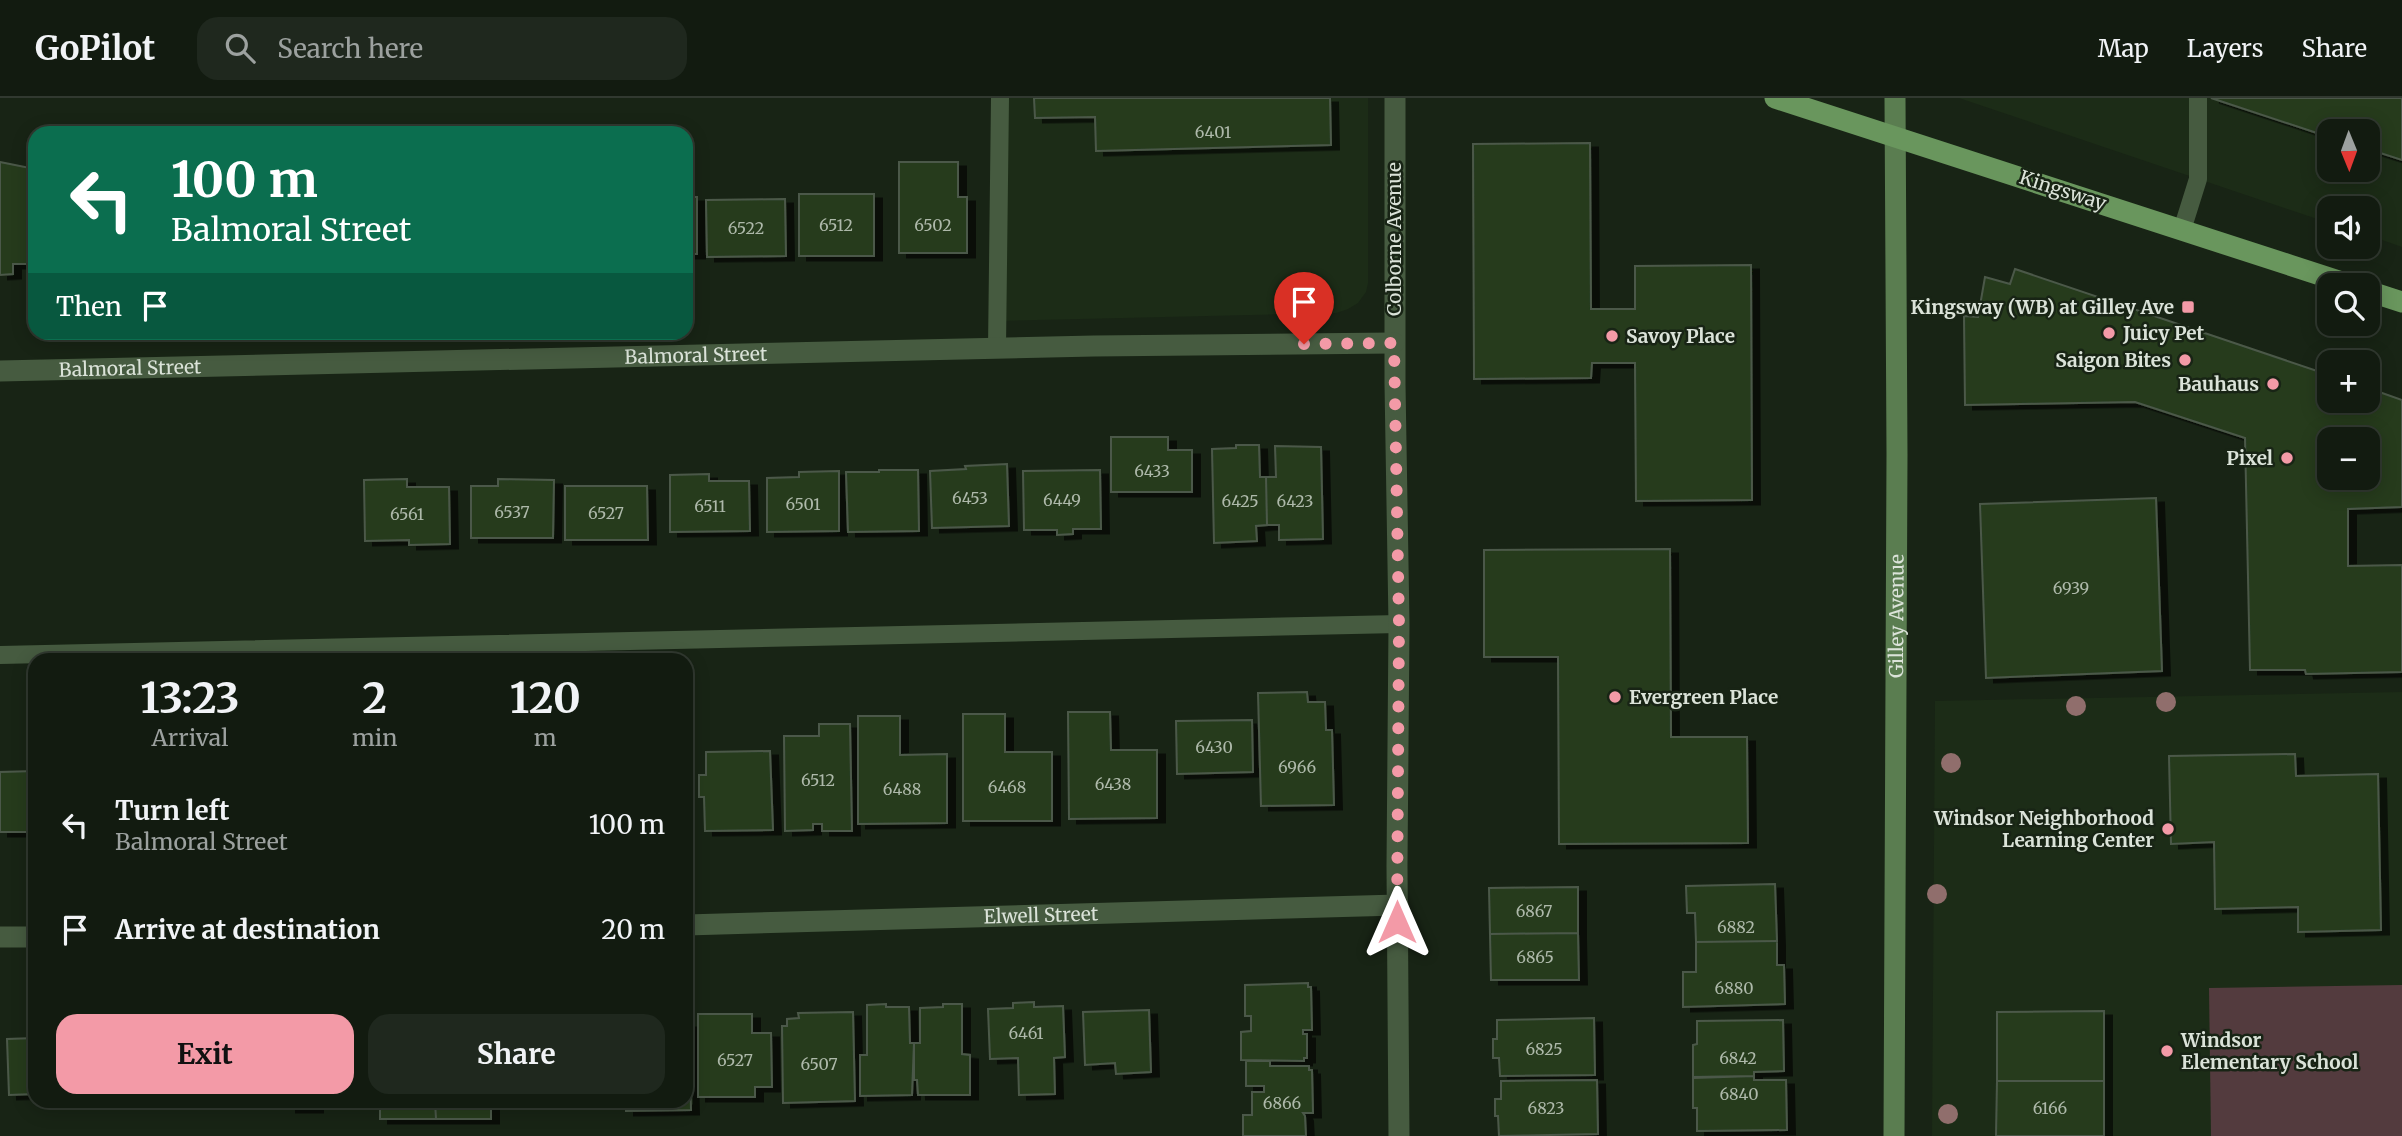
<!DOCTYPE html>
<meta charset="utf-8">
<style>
body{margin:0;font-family:Merriweather,serif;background:#1f281e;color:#f1f3f6;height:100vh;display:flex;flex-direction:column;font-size:26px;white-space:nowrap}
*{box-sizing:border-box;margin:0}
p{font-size:23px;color:#9ca19f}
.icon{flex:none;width:38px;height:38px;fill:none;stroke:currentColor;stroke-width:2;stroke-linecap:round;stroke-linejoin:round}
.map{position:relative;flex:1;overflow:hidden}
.panel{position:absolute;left:28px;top:555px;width:665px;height:455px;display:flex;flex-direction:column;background:#121b10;border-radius:21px;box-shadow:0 4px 18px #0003,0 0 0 2px #313930}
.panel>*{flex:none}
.top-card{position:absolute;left:28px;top:28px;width:665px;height:214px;border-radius:21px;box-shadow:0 4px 18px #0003,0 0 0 2px #313930;background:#0b6e4f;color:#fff;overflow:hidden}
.needle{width:46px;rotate:179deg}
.tools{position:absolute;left:2317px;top:21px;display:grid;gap:14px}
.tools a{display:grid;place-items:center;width:63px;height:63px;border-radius:14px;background:#121b10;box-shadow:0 4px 18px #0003,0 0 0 2px #313930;font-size:35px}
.pin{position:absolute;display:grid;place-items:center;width:60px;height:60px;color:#fff;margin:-72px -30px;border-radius:50% 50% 50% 0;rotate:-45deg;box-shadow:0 0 7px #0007}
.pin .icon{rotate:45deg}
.me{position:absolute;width:77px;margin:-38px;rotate:0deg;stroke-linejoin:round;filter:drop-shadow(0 0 5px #0008)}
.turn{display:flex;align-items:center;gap:24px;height:147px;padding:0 28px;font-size:32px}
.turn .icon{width:91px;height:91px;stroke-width:2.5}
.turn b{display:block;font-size:49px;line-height:60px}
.then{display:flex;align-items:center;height:66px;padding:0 28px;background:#0003;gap:14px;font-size:26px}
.eta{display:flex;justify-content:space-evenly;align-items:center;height:119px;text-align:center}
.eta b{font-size:42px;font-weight:700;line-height:49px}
.button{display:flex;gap:14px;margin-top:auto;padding:14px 28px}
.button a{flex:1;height:80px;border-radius:21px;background:#f39aa7;color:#111;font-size:28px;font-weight:700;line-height:80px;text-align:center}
.button a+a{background:#1f281e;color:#f1f3f6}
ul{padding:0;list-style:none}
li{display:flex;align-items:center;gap:21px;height:105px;padding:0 28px}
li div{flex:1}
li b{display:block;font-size:26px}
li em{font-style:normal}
header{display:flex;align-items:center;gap:42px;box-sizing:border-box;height:98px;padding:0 35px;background:#121b10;border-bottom:2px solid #313930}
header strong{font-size:33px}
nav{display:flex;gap:38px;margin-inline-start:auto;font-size:24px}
.search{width:490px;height:63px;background:#1f281e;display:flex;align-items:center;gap:18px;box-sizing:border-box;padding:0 24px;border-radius:21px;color:#9ca19f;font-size:26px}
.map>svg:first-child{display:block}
.built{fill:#1c2c17;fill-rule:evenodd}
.green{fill:#533b3e}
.building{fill:#253b1f;stroke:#4c5948;stroke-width:2;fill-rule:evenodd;filter:url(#shadow)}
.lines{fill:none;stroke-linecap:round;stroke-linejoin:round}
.lane{stroke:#465b40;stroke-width:18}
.street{stroke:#465b40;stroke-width:21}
.secondary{stroke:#5a7d50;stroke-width:21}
.primary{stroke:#69965d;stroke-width:21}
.tree{fill:#906e6c}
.route{stroke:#f39aa7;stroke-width:12;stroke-dasharray:0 21.6}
.poi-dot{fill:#f39aa7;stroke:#182415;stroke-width:2.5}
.labels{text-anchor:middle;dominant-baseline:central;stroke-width:5;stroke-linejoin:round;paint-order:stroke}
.number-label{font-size:16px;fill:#aeb9aa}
.street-label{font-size:19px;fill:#dbe3d9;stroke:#182415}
.poi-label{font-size:19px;font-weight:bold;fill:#dbe3d9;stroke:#182415;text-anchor:end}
</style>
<header>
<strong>GoPilot</strong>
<div class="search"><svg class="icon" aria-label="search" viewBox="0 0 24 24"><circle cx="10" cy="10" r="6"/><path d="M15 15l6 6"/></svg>Search here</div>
<nav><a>Map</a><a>Layers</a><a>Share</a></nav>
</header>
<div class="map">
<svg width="2402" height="1038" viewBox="0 0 2402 1038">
<defs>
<filter id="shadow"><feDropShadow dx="8" dy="4.5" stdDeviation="0" flood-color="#0009"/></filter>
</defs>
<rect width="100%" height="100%" fill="#182415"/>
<path class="built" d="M1000,0H1368V185L1366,194L1358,205L1348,211L1336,215L996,223Z
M1959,0H2402V149L2368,137V110H2329V125ZM2329,33H2368V72H2329Z
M2402,594V1038H1932L1935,603Z"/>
<path class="green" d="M2402,887V1038H2211L2209,890Z"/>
<path class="building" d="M1034,0H1330L1331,47L1096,53L1095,19L1035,20Z
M2211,0H2402V62L2368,51V33H2329V39Z
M1590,45L1591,211H1635V168L1751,167L1752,402L1636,403L1635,265H1592L1591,280L1474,281L1473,46Z
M0,64L35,71V166H13V176L0,177Z
M899,64H958V99H967V155H899Z
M799,96H874V158H799Z
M686,99H697V156H686Z
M785,101L786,158L707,159L706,102Z
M2015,171L2329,277V303H2368V290L2402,302V409L2348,411V468L2402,467V574L2306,576L2305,572H2250L2245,340L2135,304L1965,307L1964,218L1978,219L1985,179L2010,186ZM2329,341H2368V380H2329Z
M1111,339H1168V352H1192V394H1111Z
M1236,347H1259L1260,379H1266L1267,427L1256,428L1257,443L1214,445L1212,351L1236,350Z
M1275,348L1321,349L1323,441L1279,442V427H1267L1266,379H1276Z
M1007,366L1009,428L932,430L930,373L966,371L965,368Z
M879,372H918L919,433L848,434L846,374H879Z
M1100,372L1101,431H1073V436L1057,437V432H1024L1023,373Z
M839,373V433L767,434V380L799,379V374Z
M709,376V383H749L750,433L670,434V377Z
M407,381V389H449L450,446L409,447V442L365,443L364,382Z
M498,381L554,382L553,440H471V388H498Z
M565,388H647L648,442H565Z
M2156,400L2162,573L1986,580L1980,406Z
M1670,451L1671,639H1747L1748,745L1559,746L1558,559H1484V452Z
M1307,594L1308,604H1325L1326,632H1332L1334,707L1261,708L1258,595Z
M1068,614H1110L1111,652H1157V720L1069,721Z
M963,616H1005V654H1052V723H963Z
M858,618H900V657L947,656V725L858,726Z
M1252,622L1253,674L1177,676L1176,623Z
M819,626H850L852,733H822V726H813V732L785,733L784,638H819Z
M770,653L773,732L705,733L704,699H699V677H706V654Z
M2295,656L2296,678L2378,676L2381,832L2298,834V809L2215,811L2214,744L2171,746L2169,658Z
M35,673V734H0V674Z
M1775,786L1777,843L1696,844L1695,815H1687L1686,788Z
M1578,789V835L1490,836L1489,790Z
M1578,835L1579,882H1491L1490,836Z
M1777,843V867H1784L1785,906L1683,909V874H1696V844Z
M1308,885V889H1311L1312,932H1303V936H1307V960H1304V963L1241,962V934L1251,933V918H1245V887Z
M1034,904V909L1063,908L1065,959L1054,960L1055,996L1019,997L1018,960L990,961L988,911L1013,910V905Z
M886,906V909H909L910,945H914L912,997L860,998V957H867V907Z
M943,906H962V956L970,957V997H918L917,982H914V945H920V910L943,909Z
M1149,912L1151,974L1116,976L1115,965L1085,967L1083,914Z
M2104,913V983H1997V914Z
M853,914L855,1003L783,1005L782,928H787V921L799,920L798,915Z
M698,916H752V935H771L772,989H755V999H698Z
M1594,920L1595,977L1500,978L1499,960H1493V941H1497V922Z
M1783,922L1784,973L1754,974V978L1693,979V947L1697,946V923Z
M686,925H689L691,1012L626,1013V1003H686Z
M35,940V996L9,997L7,941Z
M1246,963H1270V968H1309V972H1312L1313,1015H1303L1305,1018L1306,1038H1243V1017H1252V994H1264V988H1246Z
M1754,978V982H1786L1787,1032L1697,1033V1010H1693V980Z
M1597,982L1598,1036L1499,1038L1498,1018H1495V1001H1501V983Z
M1997,983H2104V1038H1996Z
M288,1003H361V1006H315V1010H288Z
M380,1003H435L436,1021H380Z
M435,1003H491V1021H436Z"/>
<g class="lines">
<path class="lane" d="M2182,132L2198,81V0
M997,250L1000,0
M0,557L1399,526"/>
<g class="street">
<path d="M1395,0V286L1399,526L1397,768L1399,1038"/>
<path id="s1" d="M0,273L1094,248L1394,245"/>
<path id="s2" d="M686,827L1398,807"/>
<path d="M0,839H35"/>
</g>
<path class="secondary" id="s3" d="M1894,1038L1897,356L1895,0"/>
<path class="primary" d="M1775,0L2351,187
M2368,193L2402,204"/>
</g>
<g class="tree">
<circle cx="2166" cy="604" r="10"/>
<circle cx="2076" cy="608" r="10"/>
<circle cx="1951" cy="665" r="10"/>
<circle cx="1937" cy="796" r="10"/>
<circle cx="1948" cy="1016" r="10"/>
</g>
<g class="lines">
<path class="route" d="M1304,246L1394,245L1399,526L1397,824"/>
</g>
<g class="poi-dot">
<rect x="2181" y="202" width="14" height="14" rx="3.5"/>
<circle cx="2109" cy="235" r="7"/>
<circle cx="1612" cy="238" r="7"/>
<circle cx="2185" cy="262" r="7"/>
<circle cx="2273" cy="286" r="7"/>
<circle cx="2287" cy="360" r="7"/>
<circle cx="1615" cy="599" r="7"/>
<circle cx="2168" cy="731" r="7"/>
<circle cx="2167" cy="953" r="7"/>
</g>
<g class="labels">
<g class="number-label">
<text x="1213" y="34">6401</text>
<text x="836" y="127">6512</text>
<text x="933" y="127">6502</text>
<text x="746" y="130">6522</text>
<text x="1152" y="373">6433</text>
<text x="970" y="400">6453</text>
<text x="1062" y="402">6449</text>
<text x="1240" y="403">6425</text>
<text x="1295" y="403">6423</text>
<text x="803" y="406">6501</text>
<text x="710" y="408">6511</text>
<text x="512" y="414">6537</text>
<text x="606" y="415">6527</text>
<text x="407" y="416">6561</text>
<text x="2071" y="490">6939</text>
<text x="1214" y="649">6430</text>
<text x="1297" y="669">6966</text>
<text x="818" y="682">6512</text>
<text x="1113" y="686">6438</text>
<text x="1007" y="689">6468</text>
<text x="902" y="691">6488</text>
<text x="1534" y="813">6867</text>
<text x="1736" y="829">6882</text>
<text x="1535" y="859">6865</text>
<text x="1734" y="890">6880</text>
<text x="1026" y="935">6461</text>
<text x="1544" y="951">6825</text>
<text x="1738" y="960">6842</text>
<text x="735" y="962">6527</text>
<text x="819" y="966">6507</text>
<text x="1739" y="996">6840</text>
<text x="1282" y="1005">6866</text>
<text x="1546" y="1010">6823</text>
<text x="2050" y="1010">6166</text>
</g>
<g class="street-label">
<text transform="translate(2063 92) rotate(18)">Kingsway</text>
<text transform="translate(1394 141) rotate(-90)">Colborne Avenue</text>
<text stroke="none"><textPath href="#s1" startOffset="696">Balmoral Street</textPath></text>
<text stroke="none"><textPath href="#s1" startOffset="130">Balmoral Street</textPath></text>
<text stroke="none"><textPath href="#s3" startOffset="520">Gilley Avenue</textPath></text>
<text stroke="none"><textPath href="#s2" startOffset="355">Elwell Street</textPath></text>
</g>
<g class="poi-label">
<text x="2174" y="209">Kingsway (WB) at Gilley Ave</text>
<text x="2123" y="235" text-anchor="start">Juicy Pet</text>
<text x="1626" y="238" text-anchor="start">Savoy Place</text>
<text x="2171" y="262">Saigon Bites</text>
<text x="2259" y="286">Bauhaus</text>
<text x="2273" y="360">Pixel</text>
<text x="1629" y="599" text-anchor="start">Evergreen Place</text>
<text x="2154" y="720">Windsor Neighborhood<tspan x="2154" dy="22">Learning Center</tspan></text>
<text x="2181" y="942" text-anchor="start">Windsor<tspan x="2181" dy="22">Elementary School</tspan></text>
</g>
</g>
</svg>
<div class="tools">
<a><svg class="needle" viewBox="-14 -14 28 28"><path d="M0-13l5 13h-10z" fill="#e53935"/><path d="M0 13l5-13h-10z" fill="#9ca19f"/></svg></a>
<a><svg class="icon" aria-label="sound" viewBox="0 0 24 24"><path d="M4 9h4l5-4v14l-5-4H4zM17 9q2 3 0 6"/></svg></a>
<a><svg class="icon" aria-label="search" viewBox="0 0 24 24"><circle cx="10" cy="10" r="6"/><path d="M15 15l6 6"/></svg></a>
<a>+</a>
<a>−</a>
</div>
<div class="pin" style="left:1304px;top:246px;background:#d93025"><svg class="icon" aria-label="arrive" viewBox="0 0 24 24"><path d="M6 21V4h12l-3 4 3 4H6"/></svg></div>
<svg class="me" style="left:1397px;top:824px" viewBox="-20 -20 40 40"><path d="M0-17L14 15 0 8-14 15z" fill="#f39aa7" stroke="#fff" stroke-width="4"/></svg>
<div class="top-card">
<div class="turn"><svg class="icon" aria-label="left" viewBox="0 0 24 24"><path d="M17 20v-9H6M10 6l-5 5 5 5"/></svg><div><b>100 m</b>Balmoral Street</div></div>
<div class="then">Then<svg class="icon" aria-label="arrive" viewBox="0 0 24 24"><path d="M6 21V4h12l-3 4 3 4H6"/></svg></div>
</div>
<section class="panel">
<div class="eta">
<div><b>13:23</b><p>Arrival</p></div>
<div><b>2</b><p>min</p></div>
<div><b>120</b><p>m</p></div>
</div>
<ul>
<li><svg class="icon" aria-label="left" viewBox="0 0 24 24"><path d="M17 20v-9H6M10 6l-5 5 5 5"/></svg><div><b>Turn left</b><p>Balmoral Street</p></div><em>100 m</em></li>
<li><svg class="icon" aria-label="arrive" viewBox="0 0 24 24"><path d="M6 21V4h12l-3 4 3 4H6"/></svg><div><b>Arrive at destination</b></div><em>20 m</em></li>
</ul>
<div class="button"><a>Exit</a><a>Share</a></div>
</section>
</div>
